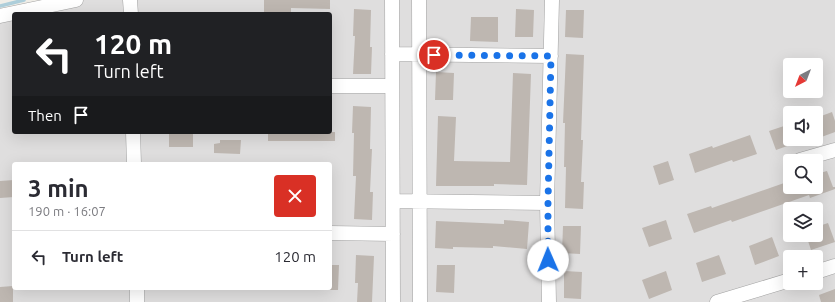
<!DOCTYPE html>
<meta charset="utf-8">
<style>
body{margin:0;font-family:Ubuntu,sans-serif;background:#f7f7f7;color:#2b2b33;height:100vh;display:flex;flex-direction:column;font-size:15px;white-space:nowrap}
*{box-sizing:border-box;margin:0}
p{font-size:13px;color:#7c7c81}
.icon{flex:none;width:22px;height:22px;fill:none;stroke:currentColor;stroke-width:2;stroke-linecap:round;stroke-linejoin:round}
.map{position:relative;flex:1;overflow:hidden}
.sheet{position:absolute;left:12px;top:162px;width:320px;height:128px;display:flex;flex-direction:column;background:#fff;border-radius:4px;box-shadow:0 4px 16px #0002}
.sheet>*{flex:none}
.guide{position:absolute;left:12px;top:12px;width:320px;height:122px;border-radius:4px;box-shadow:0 4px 16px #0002;background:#202124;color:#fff;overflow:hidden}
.needle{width:26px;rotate:222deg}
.buttons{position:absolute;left:783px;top:58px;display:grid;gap:8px}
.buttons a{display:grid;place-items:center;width:40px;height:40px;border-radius:4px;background:#fff;box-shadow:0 4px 16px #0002;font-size:20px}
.pin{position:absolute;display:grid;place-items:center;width:34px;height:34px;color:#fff;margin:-17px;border:2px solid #fff;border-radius:50%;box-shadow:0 1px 4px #0007}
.me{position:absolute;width:44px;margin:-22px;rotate:359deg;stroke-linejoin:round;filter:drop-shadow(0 0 3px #0008)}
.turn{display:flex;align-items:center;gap:14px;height:84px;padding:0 16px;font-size:18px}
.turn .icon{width:52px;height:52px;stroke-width:2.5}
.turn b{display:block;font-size:28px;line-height:34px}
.then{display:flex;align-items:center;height:38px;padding:0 16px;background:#0003;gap:8px;font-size:15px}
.round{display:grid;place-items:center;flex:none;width:42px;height:42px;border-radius:4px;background:#f7f7f7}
.headline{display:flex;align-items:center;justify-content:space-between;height:68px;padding:0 16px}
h1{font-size:24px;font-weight:600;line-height:30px}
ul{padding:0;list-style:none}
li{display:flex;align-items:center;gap:12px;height:52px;padding:0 16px;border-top:1px solid #e1e1e2}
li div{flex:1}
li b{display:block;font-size:15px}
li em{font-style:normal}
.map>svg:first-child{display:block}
.residential{fill:#dfdede;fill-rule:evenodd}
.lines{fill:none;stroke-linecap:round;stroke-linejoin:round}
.stream{stroke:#adceda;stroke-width:3.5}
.building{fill:#beb7b1}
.minor-casing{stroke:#a2a2a2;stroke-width:15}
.minor{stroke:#fff;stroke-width:14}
.route{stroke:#1a73e8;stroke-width:7;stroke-dasharray:0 12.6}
</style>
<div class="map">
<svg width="835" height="302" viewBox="0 0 835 302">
<rect width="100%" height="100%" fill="#f0eee8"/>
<path class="residential" d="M82,0H835V302H0V19L14,15V132H330V14H20ZM790,65H816V91H790ZM790,113H816V139H790ZM790,161H816V187H790ZM14,164H330V288H14ZM790,209H816V235H790ZM790,257H816V283H790Z"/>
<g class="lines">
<path class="stream" d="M0,6L24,0"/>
</g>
<path class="building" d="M264,0H330V9L291,8V14H264Z
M354,9L371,10L370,47H372L371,74H353L355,36H353Z
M516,9L534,10L533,37H515Z
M566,10H584L583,38L565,37Z
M471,17H498V42L470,41Z
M566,54L584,55L581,140H583L581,182H584L583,209L565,208L566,167H564L565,123H563Z
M436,72L454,73L453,100H435Z
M513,73L531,74L527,185L494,184V186H436L438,116L456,117L454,161L510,162Z
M353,106L371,107L370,149H372L370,192H373L372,220L354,219L356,176H353L354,133H352Z
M832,112L835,121V132L816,139V118Z
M790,124V145L776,150L769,131Z
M169,132H193V147H169Z
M268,132H335V141H268Z
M750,135L757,154L733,162L732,160L695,173L689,154L712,146L713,148Z
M220,140H241L240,154L214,153V144L220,143Z
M668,161L674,180L659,185L653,166Z
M827,171L833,187H835V189L810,198L809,195L732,222L731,220L694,233L687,214L711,206L712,208L787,182L789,187H816V174Z
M14,180V197L0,198V181Z
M504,220L529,222L527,249L493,246V248L453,247V249L435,248L436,221L504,224Z
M666,220L672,239L649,247L642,228Z
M828,223L835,242L811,250L806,235H816V227Z
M563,226H581L580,254L562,253Z
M772,237L779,256L755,265L749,246Z
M356,255L374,256L372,302H357L358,283H355Z
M719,255L726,274L702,282L696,263Z
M330,265H339L338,290H330Z
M437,265H455L454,293L436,292Z
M564,271L582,272L581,299L564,298Z
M666,271L672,290L649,299L642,280Z
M13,286V302H0V287Z
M835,289V302H821L819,295Z"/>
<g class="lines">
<defs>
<path id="minor" d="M130,0L131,14
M392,0L393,302
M419,0L420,302
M0,16L76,0
M392,54L551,56
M330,86H392
M133,132L134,164
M800,160L835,150
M393,201L547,203
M330,233L393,234
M816,272L835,266
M137,288V302
M549,302L547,203L552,0
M717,302L790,280"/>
</defs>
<use href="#minor" class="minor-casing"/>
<use href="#minor" class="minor"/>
</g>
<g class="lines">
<path class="route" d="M434,55L551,56L548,203V260"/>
</g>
</svg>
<div class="buttons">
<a><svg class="needle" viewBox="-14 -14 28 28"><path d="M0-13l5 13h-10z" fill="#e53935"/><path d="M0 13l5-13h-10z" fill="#7c7c81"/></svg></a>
<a><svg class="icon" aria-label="sound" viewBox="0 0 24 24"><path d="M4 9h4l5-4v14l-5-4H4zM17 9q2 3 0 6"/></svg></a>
<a><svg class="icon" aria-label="search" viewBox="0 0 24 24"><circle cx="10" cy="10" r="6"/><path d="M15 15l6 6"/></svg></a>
<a><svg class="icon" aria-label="layers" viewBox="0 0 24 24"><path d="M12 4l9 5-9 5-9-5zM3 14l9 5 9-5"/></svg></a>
<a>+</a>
</div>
<div class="pin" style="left:434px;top:55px;background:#d93025"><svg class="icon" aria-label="arrive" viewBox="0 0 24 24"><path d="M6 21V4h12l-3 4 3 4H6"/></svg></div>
<svg class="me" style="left:548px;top:260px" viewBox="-20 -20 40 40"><circle r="19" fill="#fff"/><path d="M0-13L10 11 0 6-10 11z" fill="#1a73e8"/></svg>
<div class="guide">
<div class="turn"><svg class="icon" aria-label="left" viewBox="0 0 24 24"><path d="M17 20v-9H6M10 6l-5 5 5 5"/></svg><div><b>120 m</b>Turn left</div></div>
<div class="then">Then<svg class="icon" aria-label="arrive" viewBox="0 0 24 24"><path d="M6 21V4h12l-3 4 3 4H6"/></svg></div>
</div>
<section class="sheet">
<div class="headline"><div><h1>3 min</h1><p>190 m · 16:07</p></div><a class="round" style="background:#d93025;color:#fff"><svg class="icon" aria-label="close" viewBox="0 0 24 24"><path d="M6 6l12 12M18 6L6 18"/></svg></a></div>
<ul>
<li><svg class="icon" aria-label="left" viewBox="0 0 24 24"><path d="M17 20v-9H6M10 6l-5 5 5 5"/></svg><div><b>Turn left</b></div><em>120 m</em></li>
</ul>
</section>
</div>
